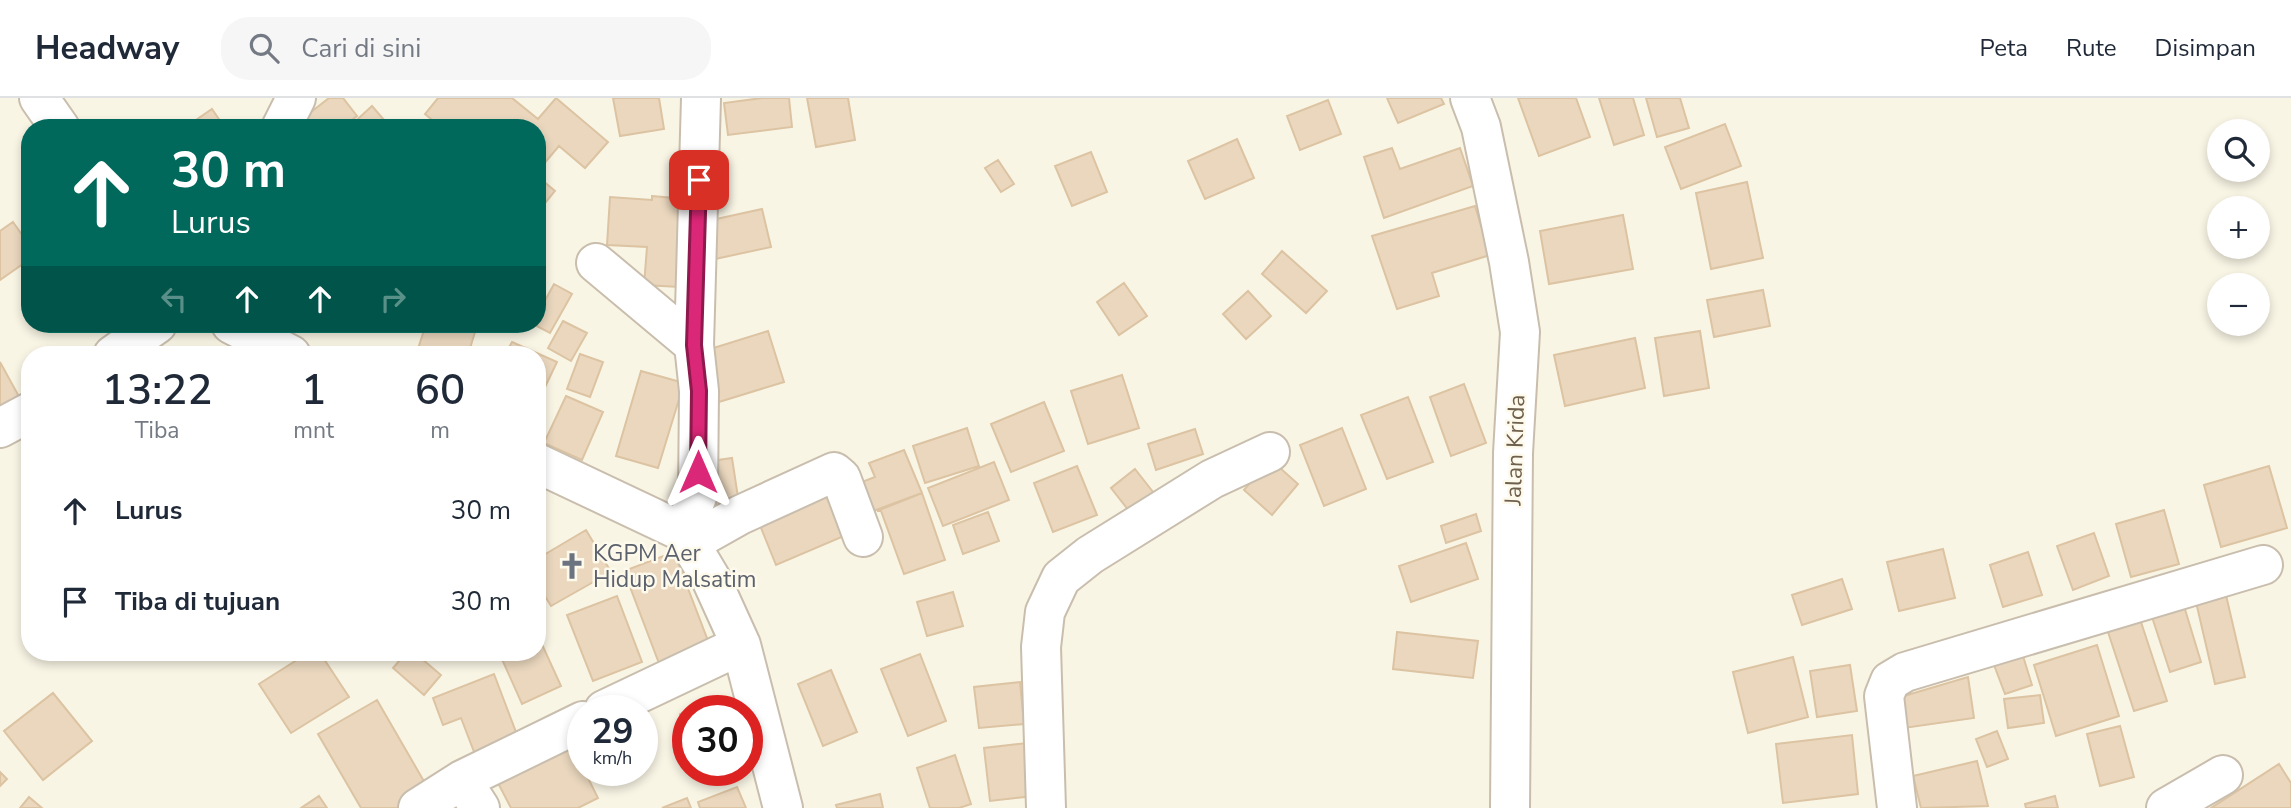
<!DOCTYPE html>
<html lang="id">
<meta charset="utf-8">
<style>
body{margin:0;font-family:"Nunito Sans",sans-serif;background:#f6f6f7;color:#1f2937;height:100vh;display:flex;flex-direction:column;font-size:26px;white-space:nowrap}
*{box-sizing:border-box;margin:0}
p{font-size:23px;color:#747a83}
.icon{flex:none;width:38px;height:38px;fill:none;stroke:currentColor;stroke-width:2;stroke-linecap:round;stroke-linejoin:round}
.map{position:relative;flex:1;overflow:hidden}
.panel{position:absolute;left:21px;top:248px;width:525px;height:315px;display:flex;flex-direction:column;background:#fff;border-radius:28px;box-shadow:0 4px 10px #0003}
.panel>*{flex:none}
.top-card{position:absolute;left:21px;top:21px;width:525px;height:214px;border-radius:28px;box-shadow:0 4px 10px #0003;background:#00695c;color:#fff;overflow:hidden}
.controls{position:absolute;left:2207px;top:21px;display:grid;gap:14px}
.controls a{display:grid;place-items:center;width:63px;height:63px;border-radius:50%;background:#fff;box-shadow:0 4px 10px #0003;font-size:35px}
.speed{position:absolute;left:567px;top:597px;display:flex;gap:14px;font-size:35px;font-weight:700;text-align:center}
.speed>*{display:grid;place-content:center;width:91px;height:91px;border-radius:50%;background:#fff;box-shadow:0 4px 10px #0003;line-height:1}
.speed small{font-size:18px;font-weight:400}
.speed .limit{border:10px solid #d22;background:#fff;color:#111}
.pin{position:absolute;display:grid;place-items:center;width:60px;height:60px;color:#fff;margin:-30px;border-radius:14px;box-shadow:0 4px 10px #0006}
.me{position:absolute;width:77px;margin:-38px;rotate:0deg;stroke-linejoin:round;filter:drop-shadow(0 0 5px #0008)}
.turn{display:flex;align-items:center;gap:24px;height:147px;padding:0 35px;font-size:32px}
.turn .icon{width:91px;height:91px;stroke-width:2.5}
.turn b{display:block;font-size:49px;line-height:60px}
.lanes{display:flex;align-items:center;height:66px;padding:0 35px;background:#0003;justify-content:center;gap:35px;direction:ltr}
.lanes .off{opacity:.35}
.eta{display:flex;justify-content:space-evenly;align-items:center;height:119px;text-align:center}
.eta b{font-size:42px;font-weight:600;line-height:49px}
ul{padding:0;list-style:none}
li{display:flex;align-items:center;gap:21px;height:91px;padding:0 35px}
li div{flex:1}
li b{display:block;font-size:26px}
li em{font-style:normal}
header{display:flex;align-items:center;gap:42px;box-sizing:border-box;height:98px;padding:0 35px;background:#fff;border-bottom:2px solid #e0e1e3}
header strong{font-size:33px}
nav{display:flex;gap:38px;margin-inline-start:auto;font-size:24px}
.search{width:490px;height:63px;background:#f6f6f7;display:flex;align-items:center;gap:18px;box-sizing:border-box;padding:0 24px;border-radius:28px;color:#747a83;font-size:26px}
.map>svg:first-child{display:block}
.building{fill:#ead7be;stroke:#dcc3a2;stroke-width:2}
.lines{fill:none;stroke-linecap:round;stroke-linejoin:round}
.minor-casing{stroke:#c9bead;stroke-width:42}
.minor{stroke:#fff;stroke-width:38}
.route-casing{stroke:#8e194d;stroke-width:18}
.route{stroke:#db2777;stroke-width:12}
.labels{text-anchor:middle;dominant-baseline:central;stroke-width:5;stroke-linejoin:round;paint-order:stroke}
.street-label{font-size:23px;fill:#6f5f4d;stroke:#fdf9eb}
.worship-label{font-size:23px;fill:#5b616d;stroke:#fdf9eb;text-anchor:start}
</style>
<header>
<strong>Headway</strong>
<div class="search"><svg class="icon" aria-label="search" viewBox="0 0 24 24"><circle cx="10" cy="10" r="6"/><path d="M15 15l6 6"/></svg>Cari di sini</div>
<nav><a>Peta</a><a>Rute</a><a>Disimpan</a></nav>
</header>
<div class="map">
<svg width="2291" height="710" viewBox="0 0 2291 710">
<rect width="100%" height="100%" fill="#f9f5e5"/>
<path class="building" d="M329,0H343L357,18L342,30H315L306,18Z
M438,0H512L538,21L556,0L608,44L585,70L559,48L537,74V30H442L425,16Z
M613,0H659L664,31L620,38Z
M762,0H789L792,29L728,37L724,5Z
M807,0H848L855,42L816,49Z
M1387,0H1441L1444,6L1398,25Z
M1518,0H1576L1590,39L1539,58Z
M1599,0H1633L1644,37L1614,47Z
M1646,0H1680L1689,30L1657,39Z
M1328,2L1341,36L1300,52L1287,18Z
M372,8L391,30H348Z
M212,11L225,30H187L186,29Z
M1725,26L1741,68L1681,91L1665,49Z
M1237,41L1254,80L1205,101L1188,63Z
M1392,50L1400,71L1460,50L1473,88L1384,120L1364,59Z
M1091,54L1107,94L1072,108L1055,68Z
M998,62L1014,86L1001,94L985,70Z
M537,78L555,93L537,115Z
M1747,84L1763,160L1711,171L1696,95Z
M652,98L685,101L679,189L644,187L647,149L607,147L610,99L652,102Z
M1475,108L1490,157L1432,175L1439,198L1397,211L1372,138Z
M762,111L771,149L715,161L707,123Z
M1623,117L1633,171L1549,186L1540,133Z
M13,124L30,148V161L0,182V133Z
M1282,153L1327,193L1306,215L1262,176Z
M1124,185L1147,218L1119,237L1097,204Z
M554,186L572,196L550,235L533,226H537V217Z
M1763,192L1770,228L1714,239L1707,202Z
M1248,193L1271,218L1246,241L1223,216Z
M563,223L587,235L571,263L548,250Z
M426,226H447L475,234L468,257H416Z
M489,226H507L501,234Z
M768,233L784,284L719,304L704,253Z
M1700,233L1709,290L1664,298L1655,240Z
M1635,240L1645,290L1565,308L1554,257Z
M512,244L557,264L537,306V257H505Z
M580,256L603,264L590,299L567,291Z
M0,264L22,304L0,316Z
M641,273L684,285L658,370L616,358Z
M1122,277L1139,330L1088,346L1071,293Z
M1464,286L1486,345L1451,358L1430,299Z
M566,298L603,314L582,362L544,345Z
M1408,299L1433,364L1387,381L1361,317Z
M1044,304L1064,353L1011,374L991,326Z
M967,330L979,368L925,385L913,348Z
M1342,330L1366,391L1324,408L1300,347Z
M1195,331L1203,356L1156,372L1148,346Z
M30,339V356L23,343Z
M904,352L922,395L865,416L854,387L875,379L869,365Z
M732,360L739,406L711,410L704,364Z
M1270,361L1298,386L1272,417L1244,392Z
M994,364L1009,402L943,428L928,390Z
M1077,368L1097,417L1053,434L1034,385Z
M2269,368L2287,430L2221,449L2204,387Z
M1135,371L1157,399L1133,418L1111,390Z
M830,383L851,435L776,467L755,415Z
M922,395L945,462L904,476L881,413H877Z
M2164,412L2179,466L2131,479L2116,426Z
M988,414L999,443L963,456L953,427Z
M1476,416L1481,433L1446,445L1441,428Z
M586,432L611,474L551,508L537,485V461Z
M2094,435L2109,478L2073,492L2057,448Z
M1466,445L1478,481L1411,504L1399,468Z
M1943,451L1955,500L1899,513L1887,464Z
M674,454L710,548L660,568L624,473Z
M2028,454L2042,497L2003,509L1990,467Z
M1842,481L1852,511L1802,527L1792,497Z
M953,494L963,528L927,538L917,504Z
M2226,497L2245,579L2215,586L2196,504Z
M617,498L642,564L593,583L567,517Z
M2184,508L2201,564L2170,574L2152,519Z
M2140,521L2167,603L2134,613L2107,531Z
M1397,534L1478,543L1473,580L1393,571Z
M540,542L561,588L522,606L501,559L510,555H537Z
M2097,547L2119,618L2056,638L2034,567Z
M308,555H320L349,599L291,635L259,586Z
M406,555H415L441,577L424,597L393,570Z
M920,556L946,623L908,638L881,571Z
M2023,558L2032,587L2005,596L1994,567Z
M1793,559L1808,619L1748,635L1733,574Z
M1850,567L1857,613L1817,619L1810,573Z
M831,572L857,634L823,648L798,586Z
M494,576L519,642L476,659L461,620L443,627L433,600Z
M1968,579L1974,620L1897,631L1887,603Z
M1020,584L1024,626L979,630L974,589Z
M53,595L92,643L43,682L4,633Z
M2040,597L2044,625L2008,630L2004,601Z
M377,602L429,692L397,710H361L318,636Z
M715,604L717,612H690Z
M688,613V640L680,616Z
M2120,628L2134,679L2100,688L2087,636Z
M1997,633L2008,661L1987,669L1976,641Z
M1852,637L1858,696L1783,705L1776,646Z
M1027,645L1033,698L990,703L984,650Z
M572,648L598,700L578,710H511L498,685Z
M955,657L971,706L959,710H930L917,670Z
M1977,663L1988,708L1921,710L1913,678Z
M2279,666L2291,685V710H2211Z
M698,672H733L702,682Z
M0,674L7,681L0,688Z
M737,689L746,710H700L698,704Z
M880,696L883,710H837L836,707Z
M319,698L327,710H301Z
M2055,698L2058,710H2026L2025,706Z
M29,699L42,710H20Z
M687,700L691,710H662Z"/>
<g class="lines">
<defs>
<path id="minor" d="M39,0L60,30
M1470,0L1481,29L1509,164L1520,234L1513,355L1510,710
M281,30L296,0
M596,165L694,247L699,293L698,396L683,434L711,481L741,547L783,710
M231,226L291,257
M694,247L701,0
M113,257L157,226
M0,330L30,314
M537,365L683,434
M692,444L740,417L834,374L841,380L863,439
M604,612L741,547
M418,710L462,682
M480,710L462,682L583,623
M1046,710L1041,549L1045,514L1061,480L1090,457L1212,381L1270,354
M1897,710L1884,598L1890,583L1905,574L2263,467
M2166,710L2223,677"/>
</defs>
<use href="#minor" class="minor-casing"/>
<use href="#minor" class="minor"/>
</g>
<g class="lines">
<defs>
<path id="route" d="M698,374L699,293L694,247L699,82"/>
</defs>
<use href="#route" class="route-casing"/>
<use href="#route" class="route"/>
</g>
<defs>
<symbol id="church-bare" viewBox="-9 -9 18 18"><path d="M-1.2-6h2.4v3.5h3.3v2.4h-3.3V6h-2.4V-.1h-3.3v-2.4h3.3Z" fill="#6b7280" stroke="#fdf9eb" stroke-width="2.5" paint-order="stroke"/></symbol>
</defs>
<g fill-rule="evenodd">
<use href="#church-bare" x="553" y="449" width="38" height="38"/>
</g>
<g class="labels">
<g class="street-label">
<text transform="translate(1515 352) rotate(-88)">Jalan Krida</text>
</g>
<g class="worship-label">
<text x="593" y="455">KGPM Aer<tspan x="593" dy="26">Hidup Malsatim</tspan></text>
</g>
</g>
</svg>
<div class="controls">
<a><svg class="icon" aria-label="search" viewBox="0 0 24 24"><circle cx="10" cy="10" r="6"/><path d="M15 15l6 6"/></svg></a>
<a>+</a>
<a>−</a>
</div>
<div class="speed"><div>29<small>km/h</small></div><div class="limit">30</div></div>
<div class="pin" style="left:699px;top:82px;background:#d93025"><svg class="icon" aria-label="arrive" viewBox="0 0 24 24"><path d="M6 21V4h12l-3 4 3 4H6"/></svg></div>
<svg class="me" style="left:698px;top:374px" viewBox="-20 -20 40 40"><path d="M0-17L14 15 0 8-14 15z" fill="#db2777" stroke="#fff" stroke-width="4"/></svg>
<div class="top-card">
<div class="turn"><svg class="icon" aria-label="ahead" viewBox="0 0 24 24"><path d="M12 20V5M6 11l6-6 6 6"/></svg><div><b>30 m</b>Lurus</div></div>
<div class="lanes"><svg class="icon off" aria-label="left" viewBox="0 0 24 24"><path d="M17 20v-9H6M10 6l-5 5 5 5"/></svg><svg class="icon" aria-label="ahead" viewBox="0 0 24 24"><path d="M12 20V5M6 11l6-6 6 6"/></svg><svg class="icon" aria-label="ahead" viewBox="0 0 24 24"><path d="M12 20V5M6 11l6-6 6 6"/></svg><svg class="icon off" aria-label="right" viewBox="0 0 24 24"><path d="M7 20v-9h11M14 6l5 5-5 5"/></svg></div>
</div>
<section class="panel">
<div class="eta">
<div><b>13:22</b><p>Tiba</p></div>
<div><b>1</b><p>mnt</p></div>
<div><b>60</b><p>m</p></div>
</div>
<ul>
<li><svg class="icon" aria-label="ahead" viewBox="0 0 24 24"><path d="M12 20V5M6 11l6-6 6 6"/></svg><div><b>Lurus</b></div><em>30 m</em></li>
<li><svg class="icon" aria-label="arrive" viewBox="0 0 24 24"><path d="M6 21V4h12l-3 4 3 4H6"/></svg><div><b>Tiba di tujuan</b></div><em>30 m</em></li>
</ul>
</section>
</div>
